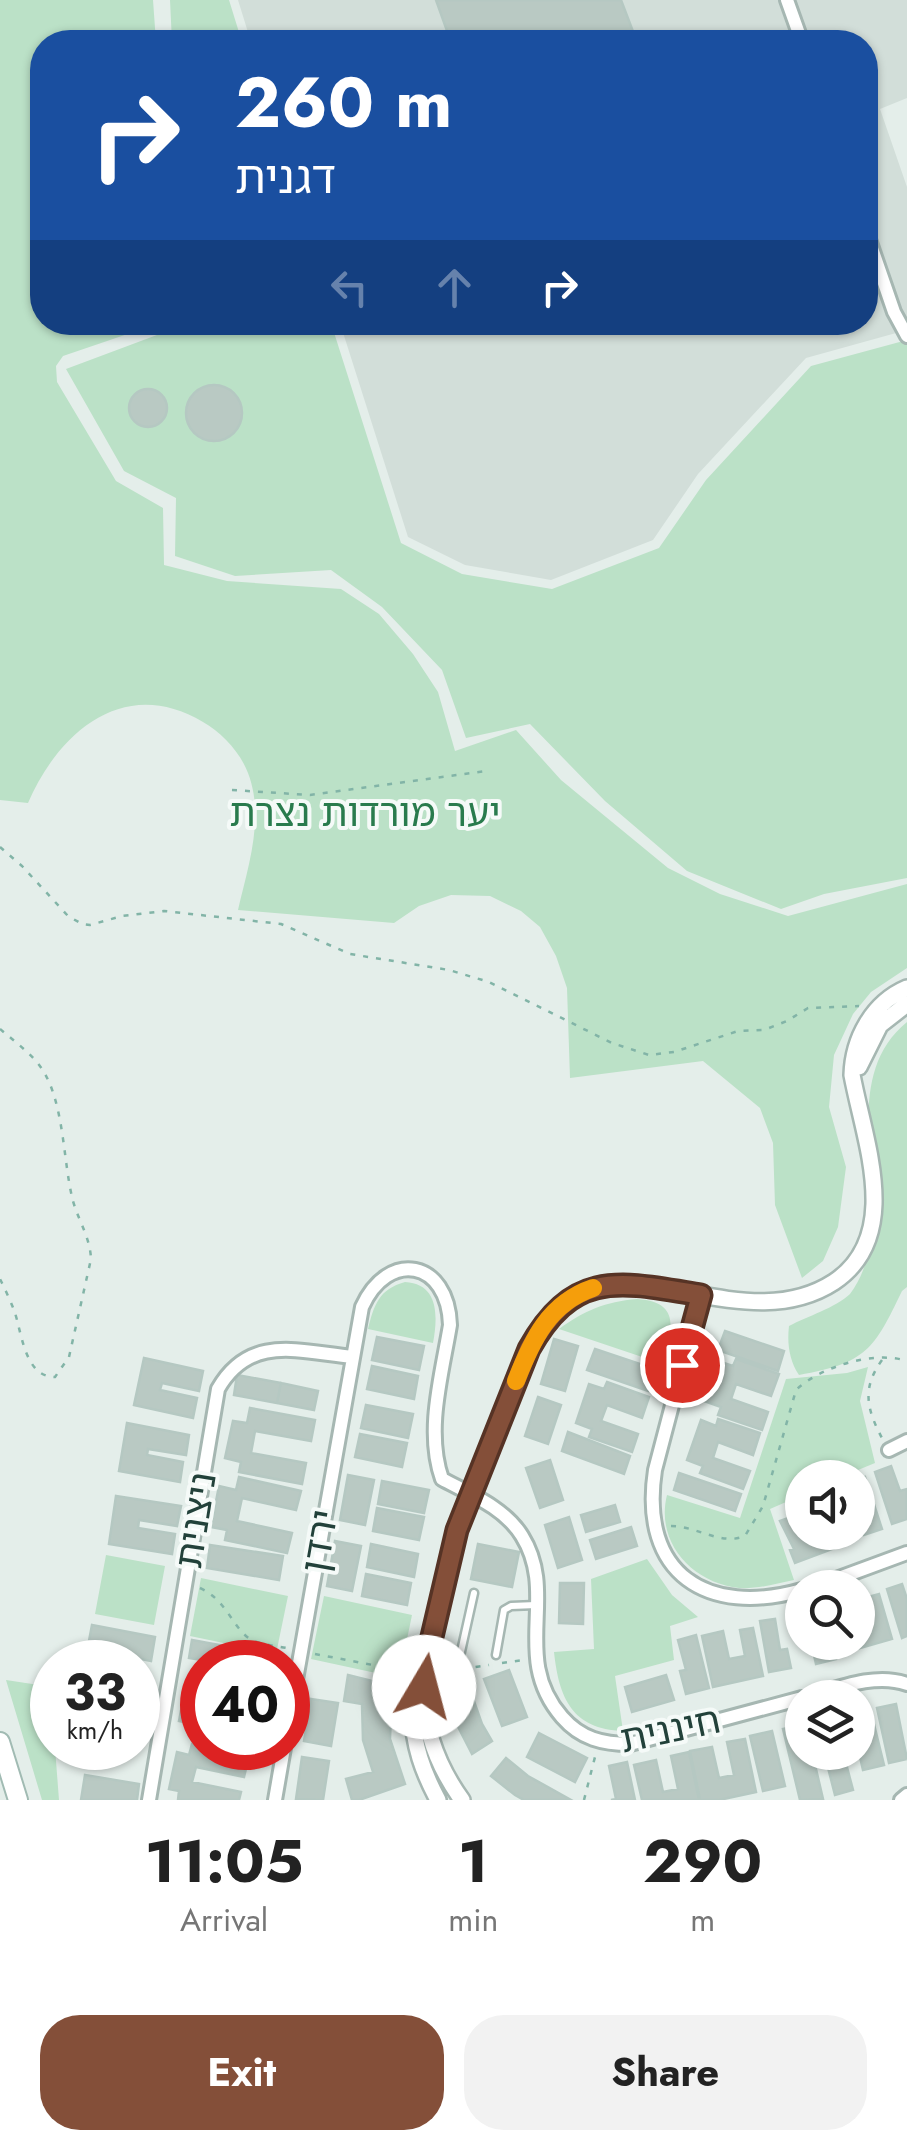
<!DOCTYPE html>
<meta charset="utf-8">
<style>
body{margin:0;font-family:Jost,"Noto Sans Hebrew",sans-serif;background:#f2f2f2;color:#222;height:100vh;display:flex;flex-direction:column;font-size:38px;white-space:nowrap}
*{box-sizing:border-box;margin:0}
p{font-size:32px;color:#767676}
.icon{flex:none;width:55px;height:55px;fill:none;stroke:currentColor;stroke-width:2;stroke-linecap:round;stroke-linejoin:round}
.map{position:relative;height:1800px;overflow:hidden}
.side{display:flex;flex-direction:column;background:#fff;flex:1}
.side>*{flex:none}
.banner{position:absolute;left:30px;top:30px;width:848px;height:305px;border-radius:40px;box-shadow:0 2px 8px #0004;background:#1a4fa0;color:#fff;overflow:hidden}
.fabs{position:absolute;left:785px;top:1460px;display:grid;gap:20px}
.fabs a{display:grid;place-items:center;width:90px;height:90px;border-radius:50%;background:#fff;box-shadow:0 2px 8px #0004;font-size:50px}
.speed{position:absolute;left:30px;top:1640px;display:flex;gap:20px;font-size:50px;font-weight:700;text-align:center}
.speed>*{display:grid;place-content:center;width:130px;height:130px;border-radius:50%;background:#fff;box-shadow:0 2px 8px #0004;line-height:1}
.speed small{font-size:25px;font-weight:400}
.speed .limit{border:15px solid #d22;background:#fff;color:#111}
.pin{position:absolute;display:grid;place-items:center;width:85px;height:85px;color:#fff;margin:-42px;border:5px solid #fff;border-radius:50%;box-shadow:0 2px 10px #0007}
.me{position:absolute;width:110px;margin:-55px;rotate:8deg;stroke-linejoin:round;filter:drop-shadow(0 0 8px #0008)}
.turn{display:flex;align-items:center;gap:35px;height:210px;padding:0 40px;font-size:45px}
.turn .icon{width:130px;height:130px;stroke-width:2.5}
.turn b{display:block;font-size:70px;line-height:85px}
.lanes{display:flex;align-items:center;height:95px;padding:0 40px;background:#0003;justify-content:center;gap:50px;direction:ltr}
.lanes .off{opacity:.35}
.eta{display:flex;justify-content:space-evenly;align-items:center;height:170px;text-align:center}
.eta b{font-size:60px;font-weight:700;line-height:70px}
.primary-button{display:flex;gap:20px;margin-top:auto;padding:20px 40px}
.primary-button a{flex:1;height:115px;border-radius:40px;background:#844f39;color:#fff;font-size:40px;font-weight:700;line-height:115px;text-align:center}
.primary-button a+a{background:#f2f2f2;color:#222}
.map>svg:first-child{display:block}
.built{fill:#d2ded9}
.green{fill:#bbe1c7}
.building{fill:#b9c9c3;stroke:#b5c8c2;stroke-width:2.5}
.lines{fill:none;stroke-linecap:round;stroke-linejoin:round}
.service-casing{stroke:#a6b7b2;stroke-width:11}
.minor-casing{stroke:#a6b7b2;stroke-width:18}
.tertiary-casing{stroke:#a6b7b2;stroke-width:20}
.secondary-casing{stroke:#a1bbb3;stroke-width:22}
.path{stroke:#82b4a7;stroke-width:2.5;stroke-dasharray:5 8;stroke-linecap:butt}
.service{stroke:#fff;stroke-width:6}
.minor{stroke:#fff;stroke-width:12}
.tertiary{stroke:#fff;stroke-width:15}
.secondary{stroke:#fff;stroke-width:18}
.route-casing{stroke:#563325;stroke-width:25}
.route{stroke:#844f39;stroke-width:18}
.slow{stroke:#f59e0b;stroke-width:18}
.labels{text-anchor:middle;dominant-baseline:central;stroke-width:8;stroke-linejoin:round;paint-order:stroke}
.park-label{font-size:38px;fill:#297b4d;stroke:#f5faf8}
.street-label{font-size:38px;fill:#22413a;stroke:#f5faf8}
</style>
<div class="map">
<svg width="907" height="1800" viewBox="0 0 907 1800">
<rect width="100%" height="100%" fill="#e4eeea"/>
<path class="built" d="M238,0H907V98L880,109L907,187V330L806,358L698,474L653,540L551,580L465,565L408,537L340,323L865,322V42H251Z"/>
<path class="green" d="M0,0H153L156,42H42V322L160,323L63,356L56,366L57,382L116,481L163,508L164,565L227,581L341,589L379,614L413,654L438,692L455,751L516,730L561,780L668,868L720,894L788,916L907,884V968L871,992L853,1014L834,1055L829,1107L846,1167L838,1227L823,1261L802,1278L775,1205L773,1143L760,1108L703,1061L570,1078L567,988L556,956L540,927L521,911L490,896L451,895L419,906L394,923L238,910C248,867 265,817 248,773C240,752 222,733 203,722C125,675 59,731 28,803L0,800Z
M170,0H229L242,42H172Z
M189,323H331L401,543L462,574L552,589L659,548L706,480L811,366L907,340V878L824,894L781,909L687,871L605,801L530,724L466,738L442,670L382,607L331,570L235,576L175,556L176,498L124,471L66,369Z
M907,1022V1287L902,1291C874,1349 867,1363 799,1375C789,1360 787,1343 789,1326C808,1316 835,1308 850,1294C907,1218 826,1088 907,1022Z
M405,1282C439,1284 438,1316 433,1343L368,1329C374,1305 379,1289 405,1282Z
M637,1299C683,1302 671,1331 663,1364L559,1329C585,1310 605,1302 637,1299Z
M868,1367L860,1401L875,1463L841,1477L802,1478V1495L770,1509L794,1580C775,1584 758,1589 739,1588C693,1583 655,1543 667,1495L740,1518L786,1379L847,1373Z
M106,1555L165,1566L154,1625L95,1614Z
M647,1559L672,1595L698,1617L670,1626L674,1660L615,1676L623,1731C572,1729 559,1698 554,1652L594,1649L591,1579Z
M201,1578L288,1596L276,1654L190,1636Z
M324,1596L412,1615L399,1678L311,1659Z
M6,1680L52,1687V1748H55L59,1800H42Z"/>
<path class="building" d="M436,0H621L637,42H451Z
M186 413a28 28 0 1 1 56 0a28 28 0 1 1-56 0Z
M129 408a19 19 0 1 1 38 0a19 19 0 1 1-38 0Z
M725,1331L784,1351L778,1371L718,1350Z
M377,1337L424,1346L419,1370L372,1360Z
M554,1339L578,1346L565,1391L541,1384Z
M595,1349L655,1369L648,1391L587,1370Z
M144,1358L203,1371L199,1391L162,1383L160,1390L197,1398L193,1418L134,1405Z
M736,1359L779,1374L771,1396L736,1384L731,1399L768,1412L762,1430L718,1415L721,1407L704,1401L718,1361L733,1366Z
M372,1366L418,1376L414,1399L367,1389Z
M237,1375L281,1383L277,1403L234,1395Z
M607,1382L649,1397L642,1418L607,1405L601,1421L638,1434L632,1452L589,1437L592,1429L576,1423L589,1384L604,1389Z
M281,1383L318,1391L314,1410L277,1403Z
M538,1397L561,1405L548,1444L525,1436Z
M366,1405L413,1414L408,1438L361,1428Z
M250,1408L315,1420L311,1441L255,1431L251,1453L306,1463L302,1484L239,1472L241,1462L225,1458L233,1421L247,1423Z
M718,1419L760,1433L753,1455L718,1442L713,1458L750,1471L743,1489L700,1473L703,1466L687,1460L701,1420L716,1426Z
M127,1423L189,1435L186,1455L148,1449L147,1455L183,1462L180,1482L119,1471Z
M568,1432L630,1456L624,1474L562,1451Z
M360,1434L407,1443L402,1467L355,1457Z
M550,1460L563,1500L540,1508L526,1468Z
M891,1466L900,1491L907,1489V1519L892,1524L875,1472Z
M679,1473L741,1494L735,1511L674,1490Z
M348,1475L374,1480L365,1525L340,1520Z
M239,1477L301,1491L296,1510L242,1498L237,1521L292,1533L287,1553L225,1540L227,1530L211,1527L219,1486L236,1490Z
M865,1477L882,1529L864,1535L858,1517V1480Z
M382,1481L429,1490L424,1513L378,1504Z
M116,1496L181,1506L177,1526L139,1520L138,1528L175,1534L172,1554L109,1544Z
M615,1505L620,1522L586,1532L581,1515Z
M377,1508L424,1517L419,1540L373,1531Z
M802,1513V1532H853L856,1540L795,1563L790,1550L794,1549L780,1521Z
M569,1517L582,1560L558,1568L545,1525Z
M631,1527L637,1546L596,1559L590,1540Z
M335,1541L361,1546L352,1591L327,1586Z
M371,1544L418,1554L414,1577L367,1567Z
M478,1544L519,1552L512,1587L471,1579Z
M210,1545L283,1556L279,1580L207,1568Z
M366,1574L411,1583L407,1605L362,1596Z
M560,1583H584L583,1624L559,1623Z
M902,1584L907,1599V1636L902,1638L887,1589Z
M879,1594L892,1639L843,1653L840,1642H858V1627L872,1623L864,1598Z
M775,1619L780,1650L787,1649L791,1668L769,1672L760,1621Z
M92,1625L155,1637L151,1661L112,1653L110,1662H114H85Z
M753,1628L763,1676L713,1687L702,1636L723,1631L729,1659L745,1656L740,1630Z
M696,1635L709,1688L686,1694L680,1671L686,1670L678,1640Z
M192,1640L268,1654L266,1662H214L189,1658Z
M811,1642H832L836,1659L816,1664Z
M509,1670L527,1717L502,1726L484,1679Z
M348,1675L392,1686L390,1739L405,1784L359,1800H352L346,1779L373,1772L363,1740L362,1704L344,1701Z
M666,1675L674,1700L632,1712L625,1687Z
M465,1676L482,1724L492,1741L472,1754L449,1709L442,1682Z
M187,1679L202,1683V1739L191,1737L194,1724L179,1721Z
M311,1699L338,1703L331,1746L304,1741Z
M896,1704L907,1759L889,1763L877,1708Z
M870,1708L884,1765L863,1770L858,1748V1711Z
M802,1725V1752H812L823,1799L800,1800L783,1729Z
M772,1731L785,1786L763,1791L750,1736Z
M539,1733L587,1758L575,1782L527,1757Z
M745,1739L756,1792L719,1800H700L690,1751L712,1747L719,1778L734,1775L727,1742Z
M192,1744L249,1756L244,1777L196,1767L192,1782L241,1792L239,1800H178L179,1791L169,1789L177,1752L189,1755Z
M70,1748H131L130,1758L70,1750Z
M689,1752L699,1800H642L634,1765L656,1760L663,1792L678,1789L671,1756Z
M824,1752H843L853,1790L835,1795Z
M302,1757L329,1761L323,1800L296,1799Z
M506,1758L528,1776L571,1800H524L515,1795L491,1776Z
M627,1762L635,1800H611L616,1799L609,1766Z
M85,1775L139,1784L137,1800H81Z"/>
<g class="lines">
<defs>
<path id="service" d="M496,1655L504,1610L511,1606L536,1605
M427,1658L460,1656L474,1593"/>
<path id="minor" d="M787,0L802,42
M865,228L894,312L907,336
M701,1295L655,1470C639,1574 707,1617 802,1590
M889,1450L907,1441
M812,1588L907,1553
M805,1698C836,1689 875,1672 907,1684
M288,1725L362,1307C388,1249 448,1260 450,1325C442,1374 425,1431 442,1479C470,1494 505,1508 522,1536C559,1595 510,1657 562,1717C581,1739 603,1744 630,1744L802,1698
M149,1800L218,1389C250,1333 300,1352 353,1357
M275,1800L284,1748
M901,1800L907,1795"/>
<path id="tertiary" d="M859,1067L880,1025L907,1004
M424,1694C425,1733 439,1768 462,1800
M438,1800C423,1772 413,1745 413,1713L457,1531L529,1349C543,1323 558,1302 586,1290C603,1283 622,1285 639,1286C704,1291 774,1321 834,1282C861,1264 873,1236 874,1204C875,1161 860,1117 852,1075C853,1039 872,1003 907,988"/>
<path id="secondary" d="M0,1742L18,1800"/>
</defs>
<use href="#service" class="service-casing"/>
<use href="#minor" class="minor-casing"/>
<use href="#tertiary" class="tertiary-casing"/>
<use href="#secondary" class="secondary-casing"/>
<path class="path" d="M232,790L310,795L486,771
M0,847L22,866L68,916L82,924L90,925L122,916L164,911L281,924L350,954L449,970L489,982L612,1043L649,1055L674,1052L738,1031L764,1030L787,1021L808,1008L859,1006
M0,1029C12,1039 25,1049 35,1060C65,1092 62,1159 73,1201C79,1222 90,1237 91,1259L69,1357L55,1377C24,1377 22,1332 14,1310C10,1300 5,1289 0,1279
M882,1360C861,1389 867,1410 883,1440
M671,1526C697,1526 721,1546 745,1536L763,1506L796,1390C820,1367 874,1350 907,1361
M200,1588C229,1601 233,1632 254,1641C263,1645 277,1646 287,1648
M315,1654L410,1672
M502,1663L523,1660
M437,1673L489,1665
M584,1800L596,1753"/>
<use href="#service" class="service"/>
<use href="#minor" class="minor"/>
<use href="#tertiary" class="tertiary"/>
<use href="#secondary" class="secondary"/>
</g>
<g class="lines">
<defs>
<path id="route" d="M424,1687L423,1675L457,1530L529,1349C574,1268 621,1282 701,1295L682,1365"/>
</defs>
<use href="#route" class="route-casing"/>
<use href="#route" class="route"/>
<path class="slow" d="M516,1381C532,1340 549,1303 593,1288"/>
</g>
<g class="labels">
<g class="park-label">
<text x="365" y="812">יער מורדות נצרת</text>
</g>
<g class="street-label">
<text transform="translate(195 1520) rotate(-81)">ניצנית</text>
<text transform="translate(319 1541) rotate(-80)">ירדן</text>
<text transform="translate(670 1729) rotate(-12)">חיננית</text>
</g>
</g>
</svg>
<div class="fabs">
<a><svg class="icon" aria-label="sound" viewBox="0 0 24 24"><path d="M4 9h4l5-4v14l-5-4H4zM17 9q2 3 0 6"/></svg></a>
<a><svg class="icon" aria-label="search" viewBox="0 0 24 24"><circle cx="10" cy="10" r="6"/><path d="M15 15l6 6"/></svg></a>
<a><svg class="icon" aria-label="layers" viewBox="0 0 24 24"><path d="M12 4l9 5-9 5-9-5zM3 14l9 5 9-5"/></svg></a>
</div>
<div class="speed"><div>33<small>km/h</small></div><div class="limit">40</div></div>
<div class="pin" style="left:682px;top:1365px;background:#d93025"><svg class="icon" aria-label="arrive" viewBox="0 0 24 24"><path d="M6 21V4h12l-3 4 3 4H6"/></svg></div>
<svg class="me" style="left:424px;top:1687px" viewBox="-20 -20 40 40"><circle r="19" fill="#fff"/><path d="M0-13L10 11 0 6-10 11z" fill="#844f39"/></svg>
<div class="banner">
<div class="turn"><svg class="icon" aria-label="right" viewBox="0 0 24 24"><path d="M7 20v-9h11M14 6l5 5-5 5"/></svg><div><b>260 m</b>דגנית</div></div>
<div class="lanes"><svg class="icon off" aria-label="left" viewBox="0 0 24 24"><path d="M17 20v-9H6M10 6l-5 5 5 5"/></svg><svg class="icon off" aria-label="ahead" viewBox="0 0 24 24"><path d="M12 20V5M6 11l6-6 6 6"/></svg><svg class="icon" aria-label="right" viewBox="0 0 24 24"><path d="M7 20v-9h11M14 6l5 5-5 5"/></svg></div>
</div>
</div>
<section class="side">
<div class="eta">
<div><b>11:05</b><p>Arrival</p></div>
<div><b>1</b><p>min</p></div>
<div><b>290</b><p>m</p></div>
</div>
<div class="primary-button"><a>Exit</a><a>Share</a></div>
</section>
